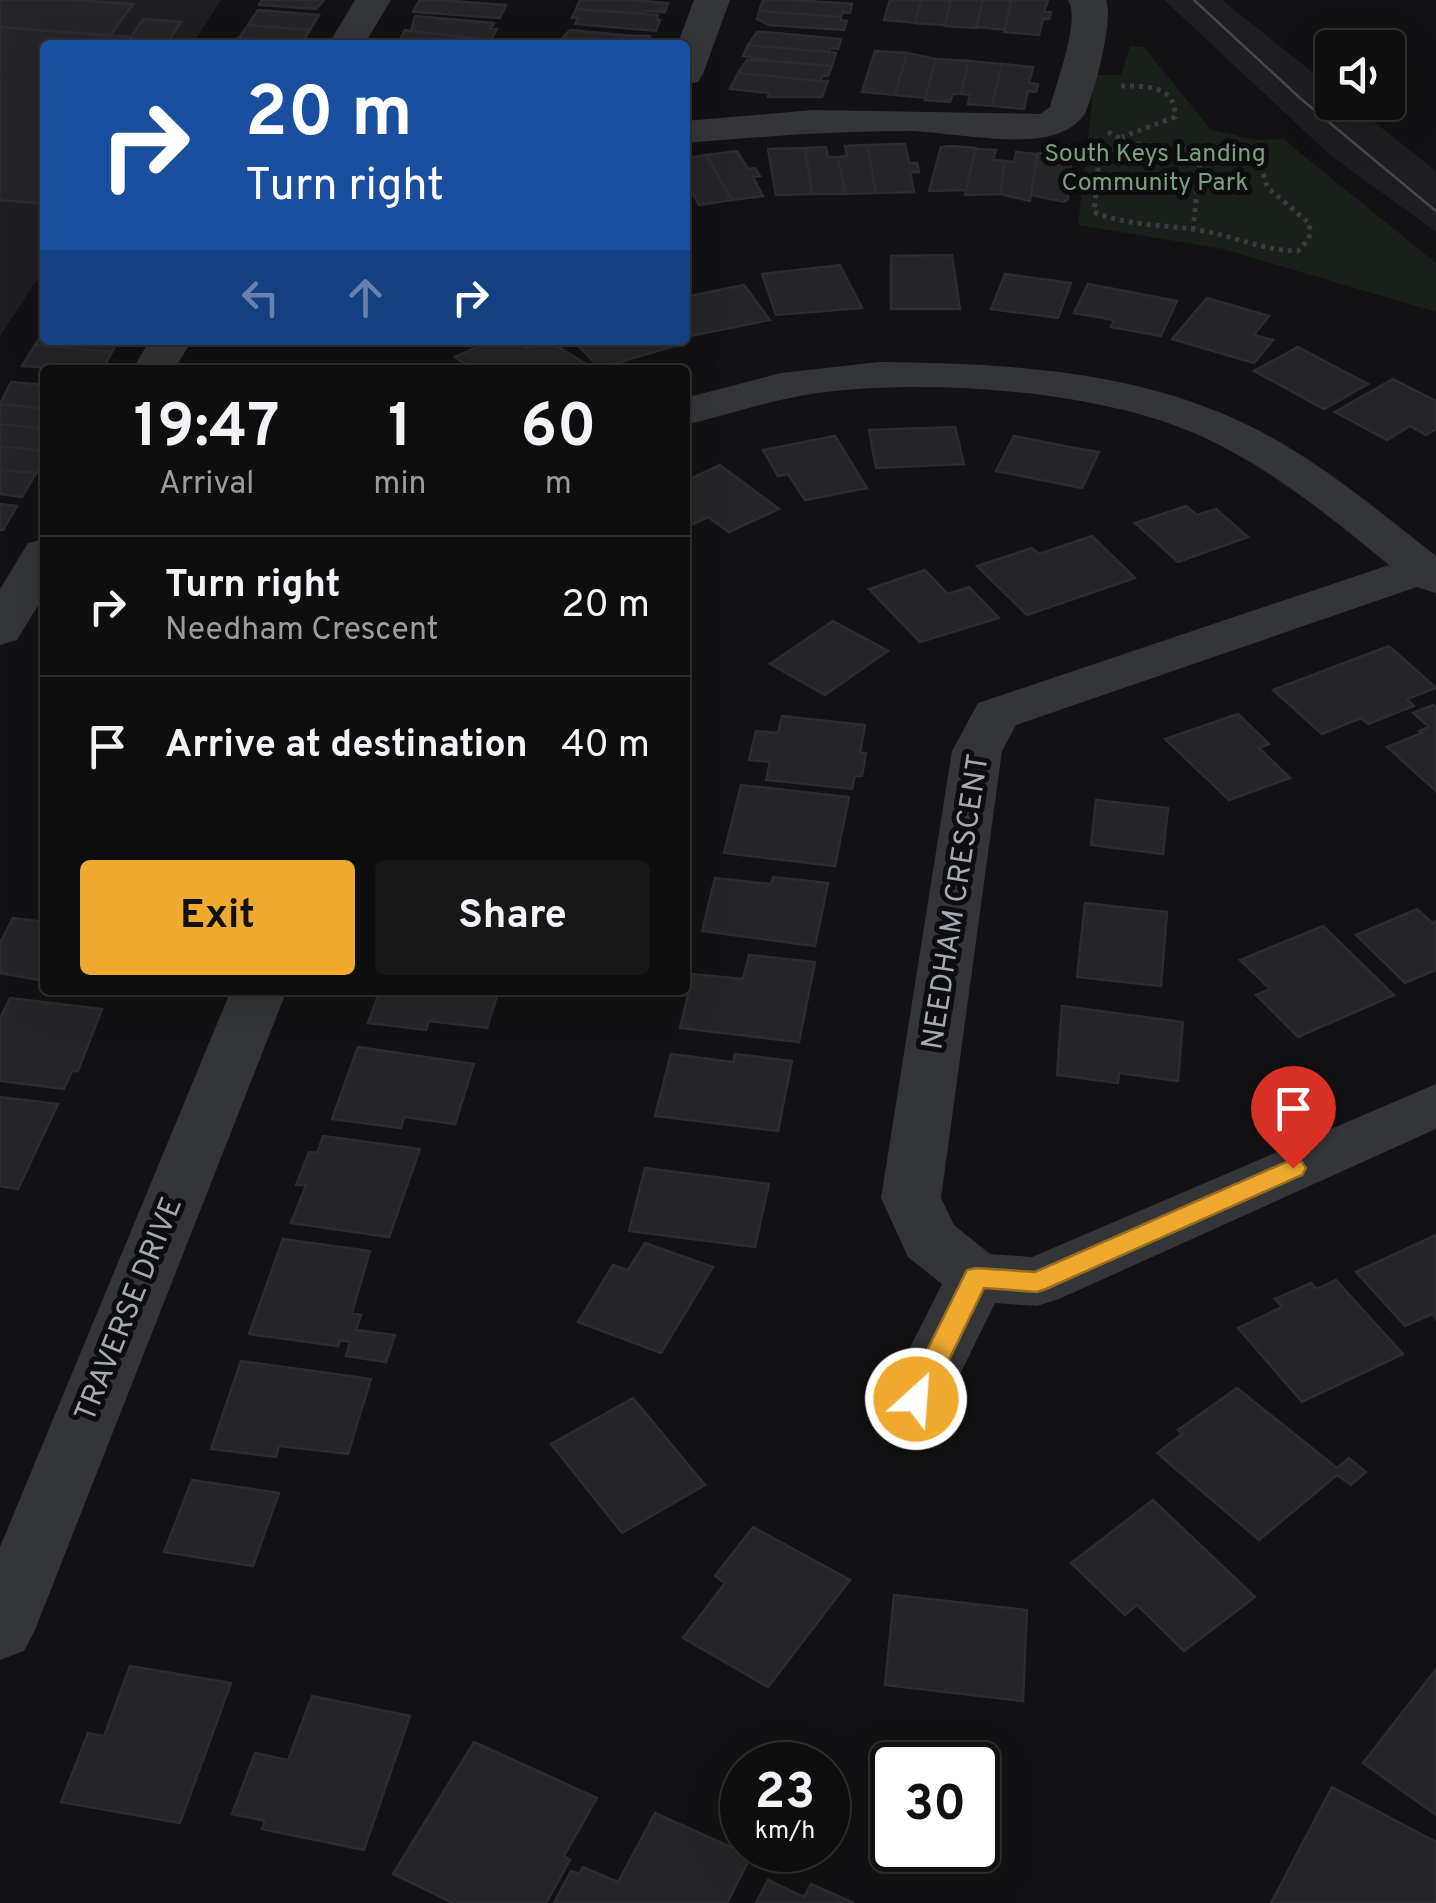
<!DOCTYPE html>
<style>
body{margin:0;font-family:Overpass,sans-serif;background:#171718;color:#f1f3f6;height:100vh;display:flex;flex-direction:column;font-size:38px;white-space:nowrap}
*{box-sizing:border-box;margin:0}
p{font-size:32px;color:#9b9c9e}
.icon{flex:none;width:55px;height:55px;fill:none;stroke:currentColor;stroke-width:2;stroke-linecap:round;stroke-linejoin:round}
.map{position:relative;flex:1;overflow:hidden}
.panel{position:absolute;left:40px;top:365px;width:650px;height:630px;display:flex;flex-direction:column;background:#0e0e0f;border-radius:10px;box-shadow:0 10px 40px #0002,0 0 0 2px #2e2e2f}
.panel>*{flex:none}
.guide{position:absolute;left:40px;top:40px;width:650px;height:305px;border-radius:10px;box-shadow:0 10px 40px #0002,0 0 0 2px #2e2e2f;background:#1a4fa0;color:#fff;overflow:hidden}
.fabs{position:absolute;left:1315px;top:30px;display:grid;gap:20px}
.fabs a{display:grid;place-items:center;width:90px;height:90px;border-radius:10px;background:#0e0e0f;box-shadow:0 10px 40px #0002,0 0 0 2px #2e2e2f;font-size:50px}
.speed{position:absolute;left:720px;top:1742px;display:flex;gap:20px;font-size:50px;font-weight:700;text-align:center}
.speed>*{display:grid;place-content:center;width:130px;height:130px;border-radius:50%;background:#0e0e0f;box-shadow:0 10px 40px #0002,0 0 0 2px #2e2e2f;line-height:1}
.speed small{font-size:25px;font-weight:400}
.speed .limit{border:5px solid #111;border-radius:15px;background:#fff;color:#111}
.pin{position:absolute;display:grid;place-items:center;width:85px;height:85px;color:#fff;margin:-102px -42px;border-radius:50% 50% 50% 0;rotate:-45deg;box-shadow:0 0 10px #0007}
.pin .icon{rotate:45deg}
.me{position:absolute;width:110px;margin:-55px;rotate:26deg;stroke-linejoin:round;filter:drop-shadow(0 0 8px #0008)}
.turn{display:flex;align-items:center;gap:35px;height:210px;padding:0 40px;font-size:45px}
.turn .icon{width:130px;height:130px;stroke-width:2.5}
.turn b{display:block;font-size:70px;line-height:85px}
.lanes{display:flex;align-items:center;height:95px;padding:0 40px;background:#0003;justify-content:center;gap:50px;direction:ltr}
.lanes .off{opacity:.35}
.eta{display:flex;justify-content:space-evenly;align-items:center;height:170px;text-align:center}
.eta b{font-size:60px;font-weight:700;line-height:70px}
.cta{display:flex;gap:20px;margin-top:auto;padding:20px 40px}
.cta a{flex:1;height:115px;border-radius:10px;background:#efa92f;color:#111;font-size:40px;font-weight:700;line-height:115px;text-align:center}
.cta a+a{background:#171718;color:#f1f3f6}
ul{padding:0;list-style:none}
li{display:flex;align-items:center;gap:30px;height:140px;padding:0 40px;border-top:2px solid #2e2e2f}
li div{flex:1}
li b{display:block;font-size:38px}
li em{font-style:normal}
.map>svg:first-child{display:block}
.built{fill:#1e1e21}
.green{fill:#191f19}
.building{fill:#252528;stroke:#2c2c30;stroke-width:2.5}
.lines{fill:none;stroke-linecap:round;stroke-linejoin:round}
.path{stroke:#393b40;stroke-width:5;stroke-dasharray:4 5;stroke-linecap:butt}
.street{fill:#333539;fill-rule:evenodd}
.tram{stroke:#46494e;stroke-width:2.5}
.route{fill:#efa92f;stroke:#9b6e1f;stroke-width:2.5}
.labels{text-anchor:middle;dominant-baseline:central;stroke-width:10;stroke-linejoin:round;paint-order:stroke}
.far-park-label{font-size:25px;fill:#7b9f7c;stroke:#0d0d0f}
.street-label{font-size:30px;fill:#a4aab4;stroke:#0d0d0f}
</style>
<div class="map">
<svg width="1436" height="1903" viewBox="0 0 1436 1903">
<rect width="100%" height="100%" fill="#121214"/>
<path class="built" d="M0,0H221L192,45H45V268L0,336Z
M1164,0H1222L1332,88V102L1350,103L1436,171V232L1330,155Z"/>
<path class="green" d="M1130,46L1144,47L1211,130L1258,140L1283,139L1436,263V312L1223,249L1078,225L1095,75H1121Z"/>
<path class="building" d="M0,0H78L133,4L110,36L0,27Z
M262,0H324L316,9L259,5Z
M439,0L506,5L500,18L413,12L419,1Z
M580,0H632L668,3L665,12L646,11L644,14L576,9Z
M763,0H794L852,4L850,13L843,12L841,17L759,11Z
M890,0H921L915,23L884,20Z
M921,0H951L945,25L915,23Z
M951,0H983L976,28L945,26Z
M983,0H1011L1005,30L976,27Z
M1011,0H1048L1044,12H1051L1049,19H1043L1039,35L1004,32Z
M576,9L658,15L657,20H660L656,31L575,24L578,18H572Z
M258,10L319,15L310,30L248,25Z
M759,11L841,17L840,20L847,21L844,30L769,25L757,19Z
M415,16L494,23L491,28L497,29L491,40L411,31Z
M143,19L181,22L166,45H45V204L0,200V27L131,37Z
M248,25L310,30L302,43L239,38Z
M405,30L411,31L491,40L488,45H397Z
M570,30L634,36H650L646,45L557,44Z
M757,32H766L841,39L838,49L830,48L829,52L748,45Z
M237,38H239L302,43L232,45Z
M748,45L829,52L836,53L832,66L771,61L743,56Z
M875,51L907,53L895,95L862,92Z
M907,53L936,59L925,98L895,95Z
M936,59L969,61L961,94H953L950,102L925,100Z
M747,60L771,61L832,66L828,76H822L820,81L738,73Z
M969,61L1002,64L992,106L968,104L970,95L961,94Z
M1002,64L1033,67L1029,83L1038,84L1036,92L1028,91L1024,109L992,106Z
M738,73L820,81H828L822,97H768L769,93L730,89Z
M905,144L909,163H917L919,172H910L914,192L876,193L867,145Z
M867,145L876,193L845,194L838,157L847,156L845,146Z
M952,146L976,148L966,190L929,191L941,147Z
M826,147L828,157H838L845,194H812L805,148Z
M805,148L812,194L776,195L768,149Z
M975,149L996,150L993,160L1005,161L1000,194L965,195Z
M737,151L748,169L755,168L760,176L753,177L763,196L732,200L706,155Z
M1016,152L1037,154L1030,201L1000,194L1005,161L1014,162Z
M1038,153L1071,158L1068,199L1064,202L1031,195Z
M706,155L732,200L699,205L685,180V158Z
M952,255L960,309H891V256Z
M840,265L862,308L776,315L762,274Z
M1005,274L1071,283L1058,318L991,309Z
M1088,284L1177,301L1161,336L1111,327L1114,320L1074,313Z
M744,285L770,320L685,337V297Z
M1207,298L1269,316L1254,335L1273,340L1254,363L1172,339Z
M45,330V340H119L112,352L35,345Z
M493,340H514L527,348L547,340L594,369L474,370L455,357Z
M573,340H673L678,345L600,368Z
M35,345L112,352L102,370L22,366Z
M1298,347L1368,384L1324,409L1254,371Z
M1393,379L1436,401V429L1426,435L1410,426L1387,440L1335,412Z
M11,382L45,385V409L0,404Z
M0,404L45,409V429L0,424Z
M0,424L45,429V451L0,446Z
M955,427L964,464L876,468L869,430Z
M835,436L867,488L805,500L788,474L778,476L763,450Z
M1014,436L1075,448L1099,452L1082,488L996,471Z
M0,446L45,451V460L36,473L0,470Z
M720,465L779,509L729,532L708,517L691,525L685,520V481Z
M0,470L36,473L22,497L0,494Z
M0,504L17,506L3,530H0Z
M1186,506L1197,515L1216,509L1248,537L1178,562L1135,523Z
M1092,536L1135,578L1027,615L977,566L1032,548L1039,554Z
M925,570L948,594L969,587L999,618L920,642L869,589Z
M833,621L888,651L825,695L770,664Z
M1389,646L1436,688L1407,699L1414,706L1368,724L1361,718L1322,734L1273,690Z
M1433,705L1436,707V791L1387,747L1422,733L1419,731L1429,727L1413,713Z
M1238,714L1269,744L1259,748L1290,778L1229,800L1165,739Z
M782,716L865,725L860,753H866L862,776H855L852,789L766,780L770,762L749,760L756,731L778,733Z
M741,785L849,797L835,866L724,853Z
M1096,800L1168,808L1163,854L1091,845Z
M773,877L828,883L815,946L702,931L715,878L771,884Z
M1085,903L1167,912L1161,986L1077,977Z
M1417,909L1432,923L1436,921V970L1405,983L1356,935Z
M13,918L45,922V981L0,973V943Z
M1323,926L1394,995L1298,1037L1256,995L1270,989L1240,960Z
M749,955L815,962L799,1042L680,1028L693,974L743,979Z
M380,990H499L487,1028L429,1021L426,1030L368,1023Z
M10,998L102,1009L78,1071H72L64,1089L0,1081V1019Z
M1062,1006L1183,1022L1178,1081L1119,1073L1118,1083L1057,1075Z
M358,1047L474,1064L455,1124L404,1117L401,1128L332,1119Z
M671,1054L733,1062L735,1054L792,1061L778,1131L655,1116Z
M0,1097L58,1104L18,1189L0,1186Z
M323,1136L420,1149L389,1237L291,1223L306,1185H296L309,1152L317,1153Z
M645,1168L769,1184L755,1247L629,1231Z
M1436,1235V1319L1432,1314L1405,1326L1356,1272Z
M283,1239L370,1251L352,1313L361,1315L356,1330L395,1335L386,1362L346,1356L350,1342L340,1340L338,1346L249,1334Z
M645,1243L713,1267L661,1353L578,1322L613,1265L628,1270Z
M1336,1280L1403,1354L1302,1402L1238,1328L1282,1307L1275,1299L1311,1283L1317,1289Z
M241,1361L371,1379L348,1454L279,1446L276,1457L211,1449Z
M1237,1388L1337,1468L1349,1458L1366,1472L1351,1485L1337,1475L1259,1540L1157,1453L1182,1434L1178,1430Z
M633,1398L705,1485L622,1533L551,1444Z
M192,1480L279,1493L253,1566L164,1552Z
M1153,1500L1255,1597L1184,1651L1137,1605L1125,1615L1071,1563Z
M753,1527L850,1580L768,1687L683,1638L725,1583L715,1576Z
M894,1595L1027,1610L1023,1701L885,1685Z
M130,1666L231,1683L180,1823L61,1802L88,1733L104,1736Z
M1436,1669V1815L1363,1763Z
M312,1696L410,1716L364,1850L262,1829L265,1821L232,1814L255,1753L288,1760Z
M474,1742L597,1798L564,1856L570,1860L546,1903H453L393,1874Z
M1332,1787L1436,1842V1903H1271Z
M655,1813L751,1856L727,1903H554L571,1871L579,1874L583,1867L618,1882Z
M768,1880L804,1897L811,1884L854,1903H756Z"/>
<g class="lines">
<path class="path" d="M1121,86C1146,86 1176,85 1175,117L1122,137
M1108,132L1128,143
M1128,143L1245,156L1262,169L1267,187L1310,224L1309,239L1298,251C1265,251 1236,237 1204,231C1167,224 1130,227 1094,212L1099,159Z
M1193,230L1201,151"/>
<path class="street" d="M355,0H391L364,45H328Z
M694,0H730L703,74L698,82L685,85V45H677Z
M1068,0H1106C1114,19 1095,90 1086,111C1083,119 1073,127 1064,131C1026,150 949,131 905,131C831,131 759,137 685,143V121L813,110L1040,114L1050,107C1056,84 1081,19 1068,0Z
M150,340H192L174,370H132Z
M879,362C994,363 1119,369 1226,415C1304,448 1370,504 1436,556V593L1417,587L1016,725L1002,751L941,1198L954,1225L990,1254L1032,1257L1436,1084V1129L1059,1299L1037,1306L995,1303L939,1417L916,1425L893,1417L884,1399L942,1284L908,1257L881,1198L952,751L978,703L1389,565C1329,516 1266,464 1194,433C1091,389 921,378 811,394C767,401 727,415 685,425V398L781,373Z
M45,539V594L17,640L0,645V589L28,543Z
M231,990H287L35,1630L24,1651L0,1660V1547Z"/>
<path class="tram" d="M1194,0L1301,99L1436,211"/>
</g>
<path class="route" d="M1293,1159L1302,1162L1306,1168L1302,1175L1046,1289L1037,1292L984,1288L926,1407L916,1410L907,1407L903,1399L967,1270L976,1268L1035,1272Z"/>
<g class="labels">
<g class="far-park-label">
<text x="1155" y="155">South Keys Landing<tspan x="1155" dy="29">Community Park</tspan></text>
</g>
<g class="street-label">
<text transform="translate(957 902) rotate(-81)">NEEDHAM CRESCENT</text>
<text transform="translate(130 1310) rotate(-68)">TRAVERSE DRIVE</text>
</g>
</g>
</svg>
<div class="fabs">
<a><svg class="icon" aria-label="sound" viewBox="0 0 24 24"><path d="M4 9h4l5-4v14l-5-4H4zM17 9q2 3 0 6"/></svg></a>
</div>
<div class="speed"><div>23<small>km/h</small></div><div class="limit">30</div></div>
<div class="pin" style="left:1293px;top:1168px;background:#d93025"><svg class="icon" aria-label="arrive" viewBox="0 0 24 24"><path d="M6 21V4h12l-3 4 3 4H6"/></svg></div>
<svg class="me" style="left:916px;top:1399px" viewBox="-20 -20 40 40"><circle r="17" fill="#efa92f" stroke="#fff" stroke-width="3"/><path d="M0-11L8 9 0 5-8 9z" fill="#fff"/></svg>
<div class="guide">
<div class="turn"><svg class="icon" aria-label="right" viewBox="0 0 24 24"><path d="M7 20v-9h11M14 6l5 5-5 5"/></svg><div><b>20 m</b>Turn right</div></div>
<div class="lanes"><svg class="icon off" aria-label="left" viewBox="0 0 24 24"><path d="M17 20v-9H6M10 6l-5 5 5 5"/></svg><svg class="icon off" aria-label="ahead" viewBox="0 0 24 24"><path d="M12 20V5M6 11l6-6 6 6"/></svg><svg class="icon" aria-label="right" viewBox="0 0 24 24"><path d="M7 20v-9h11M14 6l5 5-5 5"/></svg></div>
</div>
<section class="panel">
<div class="eta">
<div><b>19:47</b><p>Arrival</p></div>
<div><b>1</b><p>min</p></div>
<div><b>60</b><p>m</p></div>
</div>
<ul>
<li><svg class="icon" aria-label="right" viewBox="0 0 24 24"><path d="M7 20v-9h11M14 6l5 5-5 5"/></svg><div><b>Turn right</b><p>Needham Crescent</p></div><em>20 m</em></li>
<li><svg class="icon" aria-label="arrive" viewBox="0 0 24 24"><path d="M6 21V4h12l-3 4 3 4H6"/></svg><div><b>Arrive at destination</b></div><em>40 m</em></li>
</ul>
<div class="cta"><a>Exit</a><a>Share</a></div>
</section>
</div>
